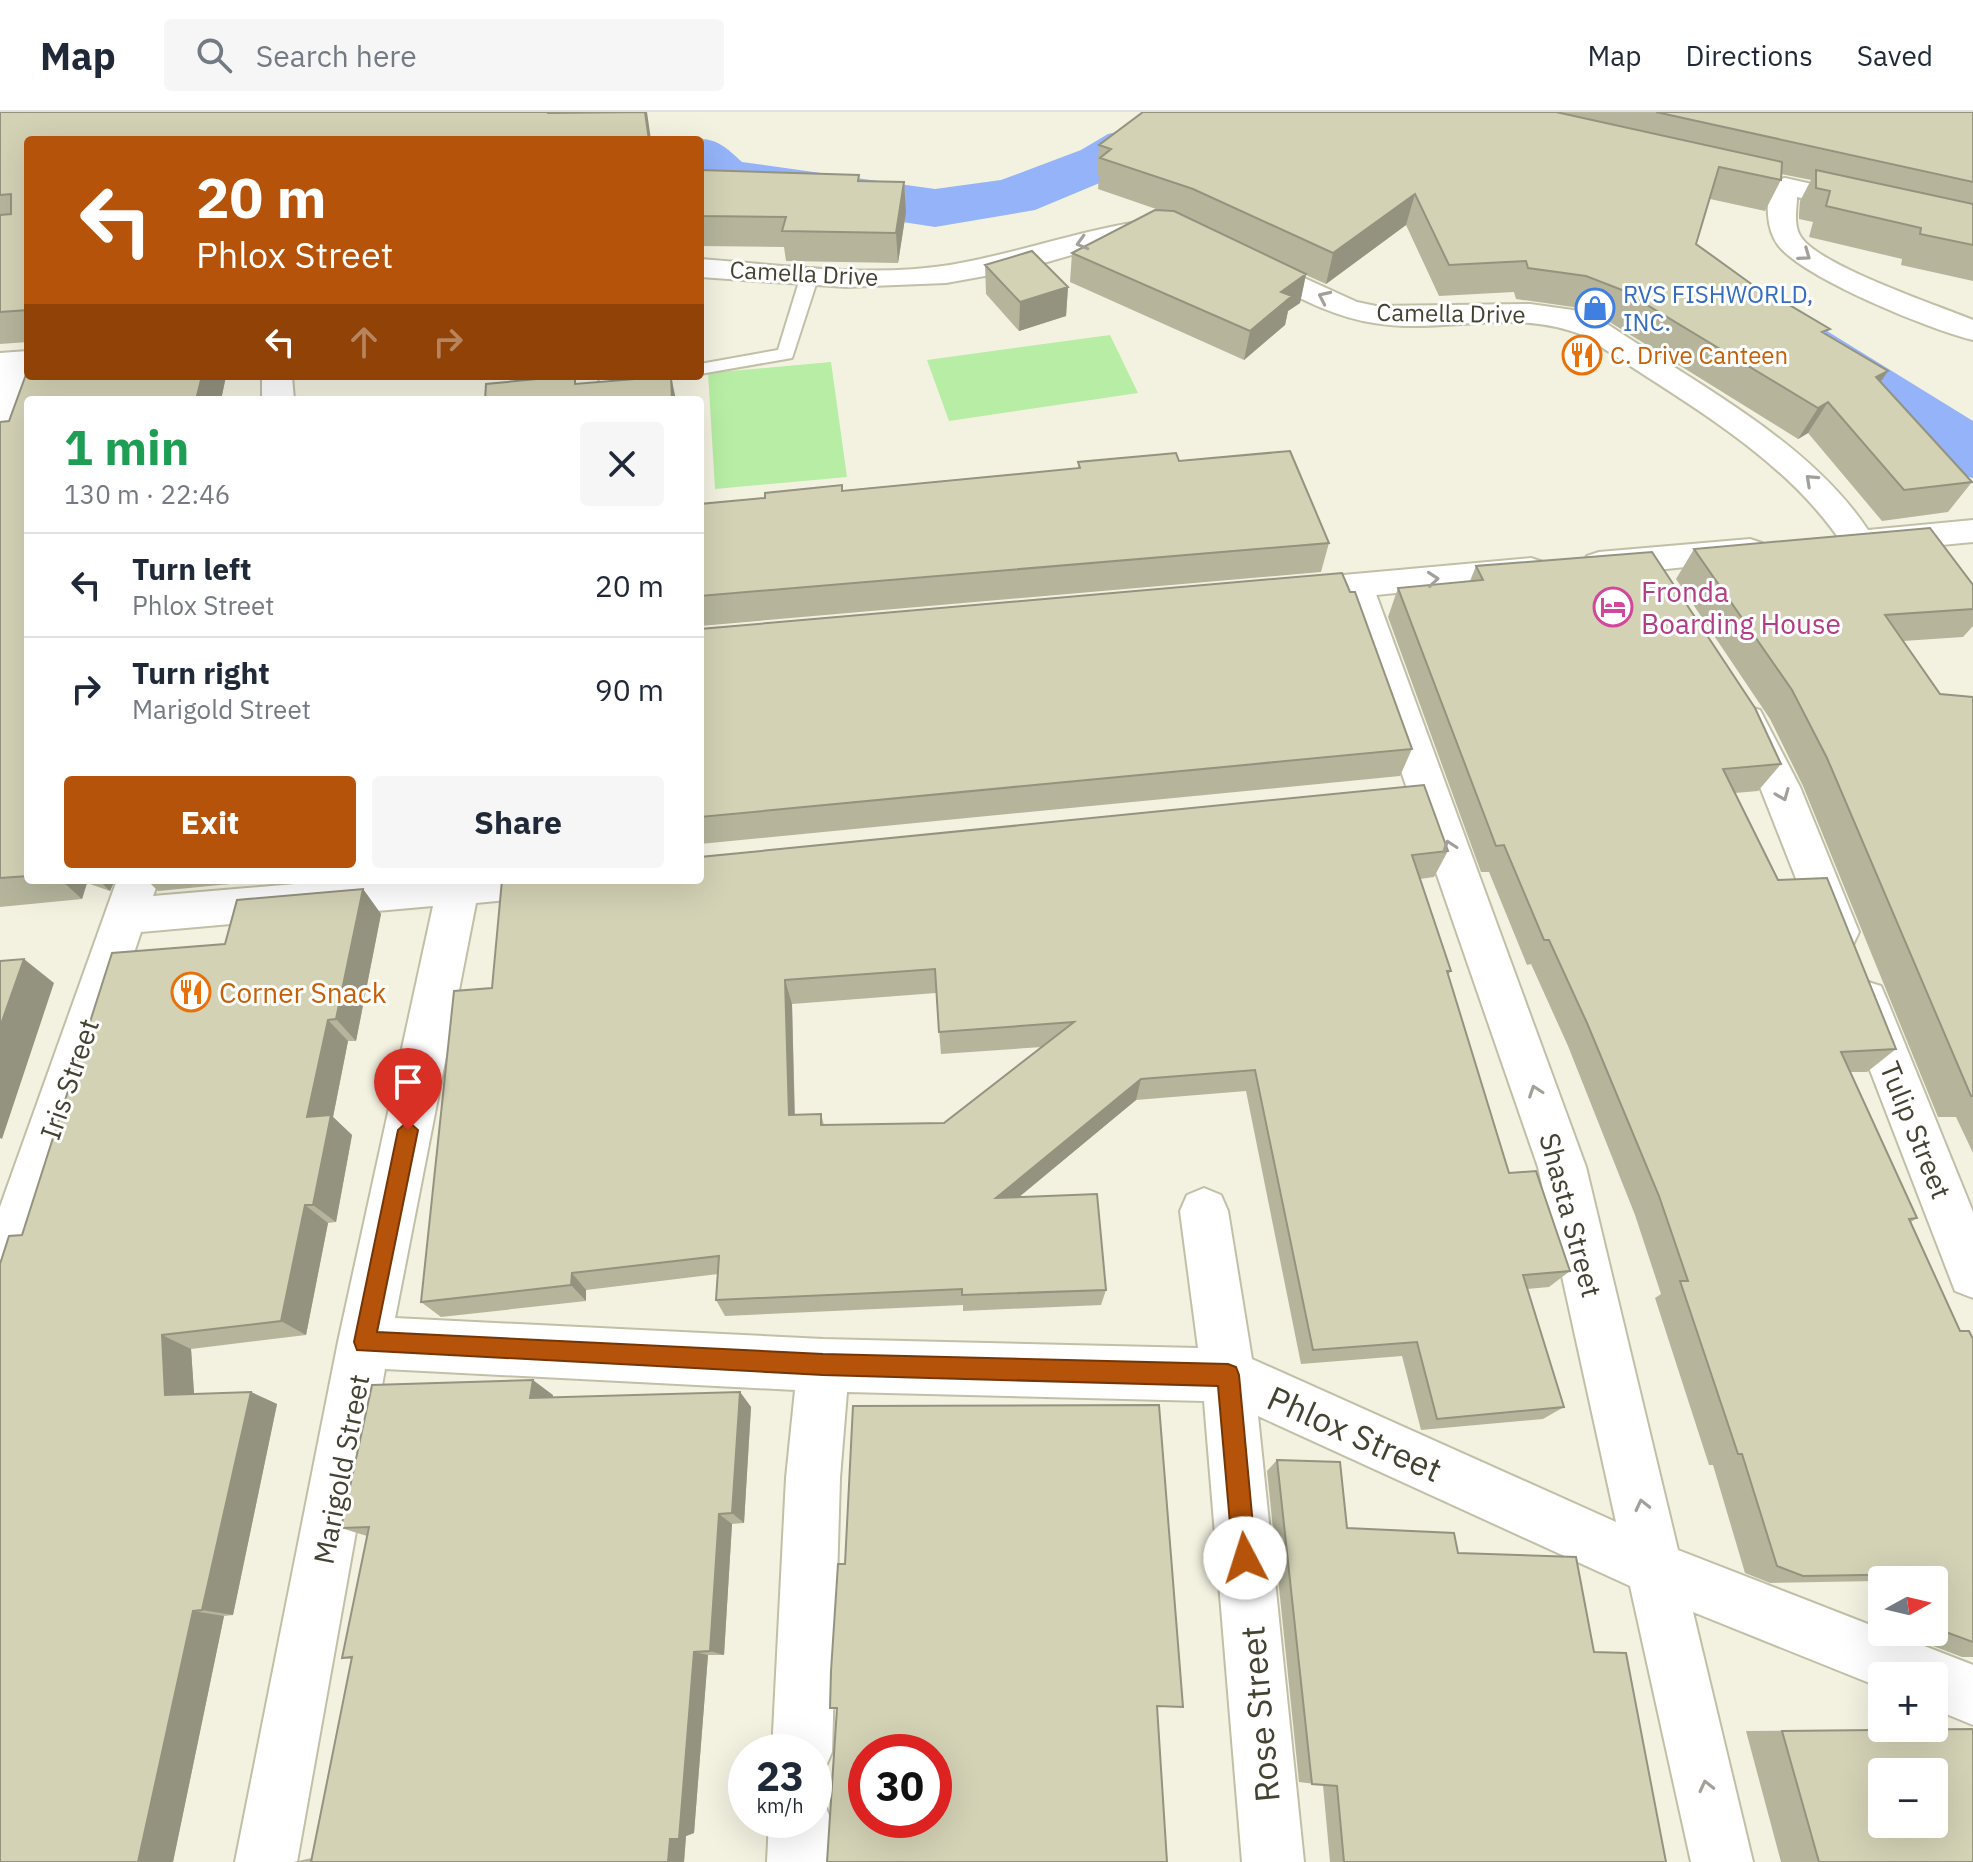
<!DOCTYPE html>
<meta charset="utf-8">
<style>
body{margin:0;font-family:"IBM Plex Sans",sans-serif;background:#f6f6f7;color:#1f2937;height:100vh;display:flex;flex-direction:column;font-size:30px;white-space:nowrap}
*{box-sizing:border-box;margin:0}
p{font-size:26px;color:#747a83}
.icon{flex:none;width:44px;height:44px;fill:none;stroke:currentColor;stroke-width:2;stroke-linecap:round;stroke-linejoin:round}
.map{position:relative;flex:1;overflow:hidden}
.details{position:absolute;left:24px;top:284px;width:680px;height:488px;display:flex;flex-direction:column;background:#fff;border-radius:8px;box-shadow:0 8px 32px #0002}
.details>*{flex:none}
.top-card{position:absolute;left:24px;top:24px;width:680px;height:244px;border-radius:8px;box-shadow:0 8px 32px #0002;background:#b45309;color:#fff;overflow:hidden}
.needle{width:52px;rotate:82deg}
.fabs{position:absolute;left:1868px;top:1454px;display:grid;gap:16px}
.fabs a{display:grid;place-items:center;width:80px;height:80px;border-radius:8px;background:#fff;box-shadow:0 8px 32px #0002;font-size:40px}
.speed{position:absolute;left:728px;top:1622px;display:flex;gap:16px;font-size:40px;font-weight:700;text-align:center}
.speed>*{display:grid;place-content:center;width:104px;height:104px;border-radius:50%;background:#fff;box-shadow:0 8px 32px #0002;line-height:1}
.speed small{font-size:20px;font-weight:400}
.speed .limit{border:12px solid #d22;background:#fff;color:#111}
.pin{position:absolute;display:grid;place-items:center;width:68px;height:68px;color:#fff;margin:-82px -34px;border-radius:50% 50% 50% 0;rotate:-45deg;box-shadow:0 0 8px #0007}
.pin .icon{rotate:45deg}
.me{position:absolute;width:88px;margin:-44px;rotate:355deg;stroke-linejoin:round;filter:drop-shadow(0 0 6px #0008)}
.turn{display:flex;align-items:center;gap:28px;height:168px;padding:0 40px;font-size:36px}
.turn .icon{width:104px;height:104px;stroke-width:2.5}
.turn b{display:block;font-size:56px;line-height:68px}
.lanes{display:flex;align-items:center;height:76px;padding:0 40px;background:#0003;justify-content:center;gap:40px;direction:ltr}
.lanes .off{opacity:.35}
.round{display:grid;place-items:center;flex:none;width:84px;height:84px;border-radius:8px;background:#f6f6f7}
.summary{display:flex;align-items:center;justify-content:space-between;height:136px;padding:0 40px}
h1{font-size:48px;font-weight:700;line-height:60px;color:#1e9e55}
.primary-button{display:flex;gap:16px;margin-top:auto;padding:16px 40px}
.primary-button a{flex:1;height:92px;border-radius:8px;background:#b45309;color:#fff;font-size:32px;font-weight:700;line-height:92px;text-align:center}
.primary-button a+a{background:#f6f6f7;color:#1f2937}
ul{padding:0;list-style:none}
li{display:flex;align-items:center;gap:24px;height:104px;padding:0 40px;border-top:2px solid #e0e1e3}
li div{flex:1}
li b{display:block;font-size:30px}
li em{font-style:normal}
header{display:flex;align-items:center;gap:48px;box-sizing:border-box;height:112px;padding:0 40px;background:#fff;border-bottom:2px solid #e0e1e3}
header strong{font-size:38px}
nav{display:flex;gap:44px;margin-inline-start:auto;font-size:28px}
.search{width:560px;height:72px;background:#f6f6f7;display:flex;align-items:center;gap:20px;box-sizing:border-box;padding:0 28px;border-radius:8px;color:#747a83;font-size:30px}
.map>svg:first-child{display:block}
.green{fill:#b7eda4}
.lines{fill:none;stroke-linecap:round;stroke-linejoin:round}
.river{fill:#94b3f8;fill-rule:evenodd}
.service-casing{stroke:#c1bfa6;stroke-width:4}
.minor-casing{stroke:#c1bfa6;stroke-width:4}
.tertiary-casing{stroke:#c1bfa6;stroke-width:4}
.service{fill:#fff;fill-rule:evenodd}
.minor{fill:#fff;fill-rule:evenodd}
.tertiary{fill:#fff;fill-rule:evenodd}
.wall{fill:#b6b59c;fill-rule:evenodd}
.shaded-wall{fill:#94937f}
.building{fill:#d4d2b5;stroke:#94937f;stroke-width:2;fill-rule:evenodd}
.oneway{stroke:#a2a098}
.route{fill:#b45309;stroke:#753606;stroke-width:2}
.labels{text-anchor:middle;dominant-baseline:central;stroke-width:6;stroke-linejoin:round;paint-order:stroke}
.far-street-label{font-size:24px;fill:#444231;stroke:#fff}
.far-shop-label{font-size:24px;fill:#366cbe;stroke:#fff;text-anchor:start}
.far-food-label{font-size:24px;fill:#c56008;stroke:#fff;text-anchor:start}
.hotel-label{font-size:28px;fill:#b23c85;stroke:#fff;text-anchor:start}
.food-label{font-size:28px;fill:#c56008;stroke:#fff;text-anchor:start}
.street-label{font-size:28px;fill:#444231;stroke:#fff}
.near-street-label{font-size:34px;fill:#444231;stroke:#fff}
</style>
<header>
<strong>Map</strong>
<div class="search"><svg class="icon" aria-label="search" viewBox="0 0 24 24"><circle cx="10" cy="10" r="6"/><path d="M15 15l6 6"/></svg>Search here</div>
<nav><a>Map</a><a>Directions</a><a>Saved</a></nav>
</header>
<div class="map">
<svg width="1973" height="1750" viewBox="0 0 1973 1750">
<rect width="100%" height="100%" fill="#f3f2e1"/>
<path class="green" d="M1110,223L1138,281L949,309L927,248Z
M831,250L847,365L715,377L708,261Z"/>
<g class="lines">
<path class="river" d="M1129,17L1248,43L1257,56L1248,69L1227,74L1138,55L1035,98L935,115L702,79L700,28H692C714,23 728,37 742,50L935,77L1001,68L1081,38L1108,22Z
M1790,205L1814,211L1973,309V366L1947,359L1766,241L1756,226L1766,211Z"/>
<defs>
<path id="service" d="M810,158L819,163L792,246L700,262V252L778,238L801,163Z
M622,264H664L655,270L607,278L598,272L600,268Z"/>
<path id="minor" d="M16,240L28,244L29,264L17,364L12,372L0,375V253L5,242Z
M1355,462L1368,465L1373,474L1586,1055L1678,1438L1973,1553V1613L1934,1597V1564H1882V1576L1693,1500L1753,1750H1691L1630,1474L1258,1304L1304,1750H1242L1204,1289L847,1280L840,1366L832,1640L823,1661L814,1665V1640H772L786,1366L795,1278L385,1257L297,1750H235L338,1230L433,794L141,820L25,1165L18,1182L0,1190V1095L117,768H159L153,784L342,768H562L556,780L541,785L476,791L395,1206L823,1227L1198,1236L1180,1099L1187,1083L1204,1076L1221,1083L1228,1099L1252,1247L1616,1410L1538,1055L1337,474L1342,465Z
M1746,594L1760,598L1800,675L1859,820L1853,833L1838,838L1823,833L1817,820L1760,675L1727,608L1732,598Z
M1865,869L1881,874L1887,888L1973,1100V1186L1955,1179L1843,888L1849,874Z
M814,1683L822,1686L831,1708L829,1750H767L769,1708H814Z"/>
<path id="tertiary" d="M1785,66L1973,108V124L1797,85V88C1796,100 1794,115 1801,125C1820,154 1937,193 1973,208V228C1931,218 1803,166 1778,133C1766,117 1764,85 1775,68Z
M1159,107L1169,109L1173,115L1169,121L1127,127L1023,157L946,171L846,175L700,165V147C782,153 869,166 950,153C1021,141 1088,115 1159,107Z
M1249,141L1357,190L1376,194L1530,192L1573,198L1607,212C1695,271 1809,329 1868,418L1973,408V430L1858,441L1846,437C1785,342 1677,287 1585,224C1513,194 1446,223 1374,211C1326,204 1282,176 1239,156L1235,150L1239,144Z
M28,239V257L0,259V241Z
M262,264H292L294,288H262Z
M1750,427L1762,431L1767,439L1762,447L1599,464L1587,460L1582,452L1587,444L1599,440Z
M1531,446L1543,450L1549,458L1543,466L1288,492L1275,489L1270,480L1275,471L1288,468Z"/>
</defs>
<use href="#service" class="service-casing"/>
<use href="#minor" class="minor-casing"/>
<use href="#tertiary" class="tertiary-casing"/>
<use href="#service" class="service"/>
<use href="#minor" class="minor"/>
<use href="#tertiary" class="tertiary"/>
</g>
<path class="wall" d="M0,0L548,1H567L566,0H647L28,28V230L0,232Z
M1143,0H1973V169L1901,153L1902,147L1809,125L1813,110L1799,107V102L1800,89L1811,68L1781,62V68L1765,99L1710,87L1696,132L1761,179L1826,223L1888,259L1880,270L1972,370L1948,400L1882,409L1808,321L1798,327L1608,209L1573,195L1516,187L1514,180L1439,184L1406,113L1326,172L1306,163L1300,191L1288,199L1285,213L1244,248L1070,170L1072,141L1159,98L1098,77L1099,64L1097,63L1099,33Z
M700,58L859,63V69L904,70L906,100L898,151L786,149L784,135L700,134Z
M985,153L1068,175L1066,204L1019,219L986,182Z
M28,264H226L221,288H28V768H115L110,779L87,771L82,787L0,795V310L9,309Z
M1179,349L1329,431L1321,460L700,514V392L1078,356V350Z
M1694,437L1973,473V514L1963,525L1903,529L1940,582L1973,585V1041L1956,1005H1938L1803,674L1770,607L1676,467Z
M1476,454L1781,652L1758,679L1735,681L1778,768L1896,937L1867,960H1850L1917,1106L1911,1110L1960,1219L1973,1227V1545H1962L1904,1523L1903,1520H1934V1468L1770,1471L1745,1461L1713,1353H1709L1655,1186L1661,1182L1635,1103L1568,934L1531,852L1527,853L1489,760H1481L1388,505L1398,476L1470,469Z
M700,517L1412,637L1400,664L700,732Z
M1448,739L1434,765L1420,767L1451,859L1448,863L1509,1061L1570,1159L1549,1175L1527,1177L1564,1295L1543,1307L1421,1318L1402,1244L1301,1252L1246,979L1136,988L1019,1085L1106,1178L1101,1193L963,1199V1193L725,1204L716,1188L718,1162L586,1178V1189L441,1205L421,1190L492,876L502,768ZM936,881L941,942L1042,935L944,1011L824,1013L821,1002L795,1003L792,892Z
M147,768H288H270L158,779Z
M363,777L381,802L356,929H348L333,1005L352,1023L336,1110L328,1111L306,1223L191,1237L194,1282L251,1280L277,1292L233,1503L224,1504L173,1750L22,1123L225,832Z
M740,1280L751,1295L744,1411L732,1412L724,1543H708L694,1721L686,1724L684,1750H293L312,1746L352,1547L342,1546L367,1424L341,1416L553,1283V1286Z
M1277,1348L1347,1416L1458,1441L1594,1540L1666,1750H1330L1323,1673L1299,1670L1267,1359Z
M1973,1617V1750H1781L1746,1619Z"/>
<path class="shaded-wall" d="M645,0H647L651,28H649Z
M904,70L906,100L898,151L896,121Z
M1415,82L1406,113L1326,172L1333,141Z
M1306,162L1300,191L1288,199L1285,213L1244,248L1250,219L1281,180Z
M1068,175L1066,204L1019,219L1020,190Z
M1888,259L1867,290L1876,265Z
M202,264H226L221,288H196Z
M671,264L676,288H672Z
M1828,290L1808,321L1798,327L1818,296Z
M61,768H83L87,771L82,787Z
M99,768H115L110,779Z
M363,777L381,802L356,929L336,907Z
M24,847L54,871L2,1027L0,1026V915Z
M785,868L792,892L795,1024L789,1003Z
M328,908L348,929L333,1005L352,1023L336,1110L313,1093L307,1005Z
M1141,967L1136,988L996,1104V1086Z
M305,1093L328,1111L306,1223L281,1209Z
M572,1161L586,1178V1189L571,1173Z
M162,1223L191,1237L195,1295L165,1283Z
M533,1268L553,1283L551,1301L530,1286Z
M251,1280L277,1292L233,1503L202,1498Z
M740,1280L751,1295L744,1411L732,1401Z
M719,1402L732,1412L724,1543L710,1539Z
M193,1499L224,1504L173,1750H138Z
M694,1540L708,1543L694,1721L686,1724L684,1750H668L670,1727Z"/>
<path class="building" d="M0,0H547L548,1L645,0L649,28H28V198L0,200V103L11,102V82L0,83Z
M1143,0H1556L1782,50L1781,68L1719,55L1696,132L1761,179L1764,178L1830,217L1822,220L1888,259L1876,265L1972,370L1904,378L1828,290L1818,296L1622,178L1586,164L1528,156L1526,149L1449,153L1415,82L1333,141L1193,77L1100,46L1111,37L1099,33Z
M1656,0H1973V70Z
M700,58L859,63L858,69L904,70L896,121L782,119L786,105L700,104Z
M1816,58L1973,92V133L1920,122L1921,116L1826,94L1830,79L1816,76Z
M1155,98L1174,99L1306,162L1281,180L1292,184L1250,219L1072,141Z
M1032,139L1068,175L1020,190L985,153Z
M28,257V264H202L196,288H28V764L0,766V310L9,309Z
M568,264H575V272L671,264L672,288H485L486,272Z
M1290,339L1329,431L700,484V392L765,386V381L842,373V379L1080,356L1078,350L1176,341L1179,349Z
M1930,416L1973,473V497L1885,503L1940,582L1973,585V984H1971L1827,646L1792,578L1694,437Z
M1652,440L1755,596L1781,652L1723,657L1778,768L1827,766L1896,937L1841,940L1917,1106L1909,1107L1960,1219H1969L1973,1227V1530L1943,1519L1934,1493V1468H1925L1923,1462L1803,1464L1777,1454L1742,1342H1738L1680,1169H1688L1659,1084L1587,911L1549,828H1544L1504,733L1496,734L1398,476L1483,468L1476,454Z
M1342,461L1350,480H1355L1412,637L700,705V517Z
M1424,673L1448,739L1412,743L1451,859H1447L1509,1061L1536,1059L1570,1159L1523,1163L1564,1295L1437,1307L1417,1230L1313,1238L1255,958L1141,967L996,1086L1097,1082L1106,1178L962,1183V1177L716,1188L719,1144L572,1161L571,1173L421,1190L454,879L492,876L502,768H700V745ZM935,857L939,920L1074,910L944,1011L821,1013V1002L789,1003L785,868Z
M363,777L336,907L328,908L307,1005L331,1003L313,1093H305L281,1209L162,1223L165,1283L251,1280L202,1498L193,1499L138,1750H0V1152L9,1124L22,1123L112,841L225,832L237,788Z
M24,847L0,915V849Z
M533,1268L530,1286L740,1280L732,1401L719,1402L710,1539L694,1540L679,1727H670L668,1750H311L352,1545L342,1546L369,1415L341,1416L372,1273Z
M1159,1293L1183,1595L1157,1594L1167,1750H827L837,1596H830L831,1559L838,1452H845L853,1294ZM866,1640H934V1708H866Z
M1277,1348L1340,1350L1347,1416L1454,1421L1458,1441L1576,1445L1594,1540L1626,1541L1666,1750H1344L1337,1674L1312,1672Z
M1973,1617V1750H1819L1782,1619ZM1882,1660H1934V1712H1882Z"/>
<defs><path id="oneway-chevron" d="M-2-3.5L2.5 0L-2 3.5" fill="none" stroke-width="1.6" stroke-linecap="round" stroke-linejoin="round" transform="scale(2)"/></defs>
<g class="oneway">
<use href="#oneway-chevron" transform="translate(1082 131) rotate(164)"/>
<use href="#oneway-chevron" transform="translate(1805 143) rotate(36)"/>
<use href="#oneway-chevron" transform="translate(1324 185) rotate(-155)"/>
<use href="#oneway-chevron" transform="translate(1811 368) rotate(-137)"/>
<use href="#oneway-chevron" transform="translate(1433 467) rotate(-5)"/>
<use href="#oneway-chevron" transform="translate(1783 683) rotate(68)"/>
<use href="#oneway-chevron" transform="translate(1449 734) rotate(-109)"/>
<use href="#oneway-chevron" transform="translate(1535 979) rotate(-109)"/>
<use href="#oneway-chevron" transform="translate(1642 1393) rotate(-103)"/>
<use href="#oneway-chevron" transform="translate(1706 1674) rotate(-103)"/>
</g>
<path class="route" d="M408,1009L418,1018L377,1220L823,1242L1228,1252L1236,1255L1239,1263L1256,1446L1253,1454L1245,1457L1237,1454L1233,1446L1218,1274L823,1263L357,1238L354,1230L398,1018Z"/>
<defs>
<symbol id="shop-ring" viewBox="-11 -11 22 22"><circle r="9.5" fill="#fff" stroke="#3f7fe0" stroke-width="1.5"/><path d="M-5-2.5h2.3a2.7 3.5 0 0 1 5.4 0H5L5.5 6h-11ZM-1.5-2.5h3a1.5 2.3 0 0 0-3 0Z" fill="#3f7fe0"/></symbol>
<symbol id="restaurant-ring" viewBox="-11 -11 22 22"><circle r="9.5" fill="#fff" stroke="#e8710a" stroke-width="1.5"/><path d="M-5-6h1v4h1v-4h1v4h1v-4h1v5L-1.5 .5V6h-2V.5L-5-1ZM5-6V6H3V1.5H1.5Q1.5-4 5-6Z" fill="#e8710a"/></symbol>
<symbol id="hotel-ring" viewBox="-11 -11 22 22"><circle r="9.5" fill="#fff" stroke="#d1479c" stroke-width="1.5"/><path d="M-6-4.5h1.5V1H6V5H4.5V3h-9V5H-6ZM-4 0a1.8 1.8 0 1 1 3.6 0ZM.5 0V-2.5h3Q6-2.5 6 0Z" fill="#d1479c"/></symbol>
</defs>
<g fill-rule="evenodd">
<use href="#shop-ring" x="1573" y="174" width="44" height="44"/>
<use href="#restaurant-ring" x="1560" y="221" width="44" height="44"/>
<use href="#hotel-ring" x="1591" y="473" width="44" height="44"/>
<use href="#restaurant-ring" x="169" y="858" width="44" height="44"/>
</g>
<g class="labels">
<g class="far-street-label">
<text transform="translate(804 161) rotate(3)">Camella Drive</text>
<text transform="translate(1451 201) rotate(1)">Camella Drive</text>
</g>
<g class="far-shop-label">
<text x="1623" y="182">RVS FISHWORLD,<tspan x="1623" dy="28">INC.</tspan></text>
</g>
<g class="far-food-label">
<text x="1610" y="243">C. Drive Canteen</text>
</g>
<g class="hotel-label">
<text x="1641" y="479">Fronda<tspan x="1641" dy="32">Boarding House</tspan></text>
</g>
<g class="food-label">
<text x="219" y="880">Corner Snack</text>
</g>
<g class="street-label">
<text transform="translate(69 967) rotate(-71)">Iris Street</text>
<text transform="translate(1916 1018) rotate(68)">Tulip Street</text>
<text transform="translate(1571 1103) rotate(75)">Shasta Street</text>
<text transform="translate(341 1357) rotate(-79)">Marigold Street</text>
</g>
<g class="near-street-label">
<text transform="translate(1355 1321) rotate(24)">Phlox Street</text>
<text transform="translate(1259 1602) rotate(-95)">Rose Street</text>
</g>
</g>
</svg>
<div class="fabs">
<a><svg class="needle" viewBox="-14 -14 28 28"><path d="M0-13l5 13h-10z" fill="#e53935"/><path d="M0 13l5-13h-10z" fill="#747a83"/></svg></a>
<a>+</a>
<a>−</a>
</div>
<div class="speed"><div>23<small>km/h</small></div><div class="limit">30</div></div>
<div class="pin" style="left:408px;top:1018px;background:#d93025"><svg class="icon" aria-label="arrive" viewBox="0 0 24 24"><path d="M6 21V4h12l-3 4 3 4H6"/></svg></div>
<svg class="me" style="left:1245px;top:1446px" viewBox="-20 -20 40 40"><circle r="19" fill="#fff"/><path d="M0-13L10 11 0 6-10 11z" fill="#b45309"/></svg>
<div class="top-card">
<div class="turn"><svg class="icon" aria-label="left" viewBox="0 0 24 24"><path d="M17 20v-9H6M10 6l-5 5 5 5"/></svg><div><b>20 m</b>Phlox Street</div></div>
<div class="lanes"><svg class="icon" aria-label="left" viewBox="0 0 24 24"><path d="M17 20v-9H6M10 6l-5 5 5 5"/></svg><svg class="icon off" aria-label="ahead" viewBox="0 0 24 24"><path d="M12 20V5M6 11l6-6 6 6"/></svg><svg class="icon off" aria-label="right" viewBox="0 0 24 24"><path d="M7 20v-9h11M14 6l5 5-5 5"/></svg></div>
</div>
<section class="details">
<div class="summary"><div><h1>1 min</h1><p>130 m · 22:46</p></div><a class="round"><svg class="icon" aria-label="close" viewBox="0 0 24 24"><path d="M6 6l12 12M18 6L6 18"/></svg></a></div>
<ul>
<li><svg class="icon" aria-label="left" viewBox="0 0 24 24"><path d="M17 20v-9H6M10 6l-5 5 5 5"/></svg><div><b>Turn left</b><p>Phlox Street</p></div><em>20 m</em></li>
<li><svg class="icon" aria-label="right" viewBox="0 0 24 24"><path d="M7 20v-9h11M14 6l5 5-5 5"/></svg><div><b>Turn right</b><p>Marigold Street</p></div><em>90 m</em></li>
</ul>
<div class="primary-button"><a>Exit</a><a>Share</a></div>
</section>
</div>
